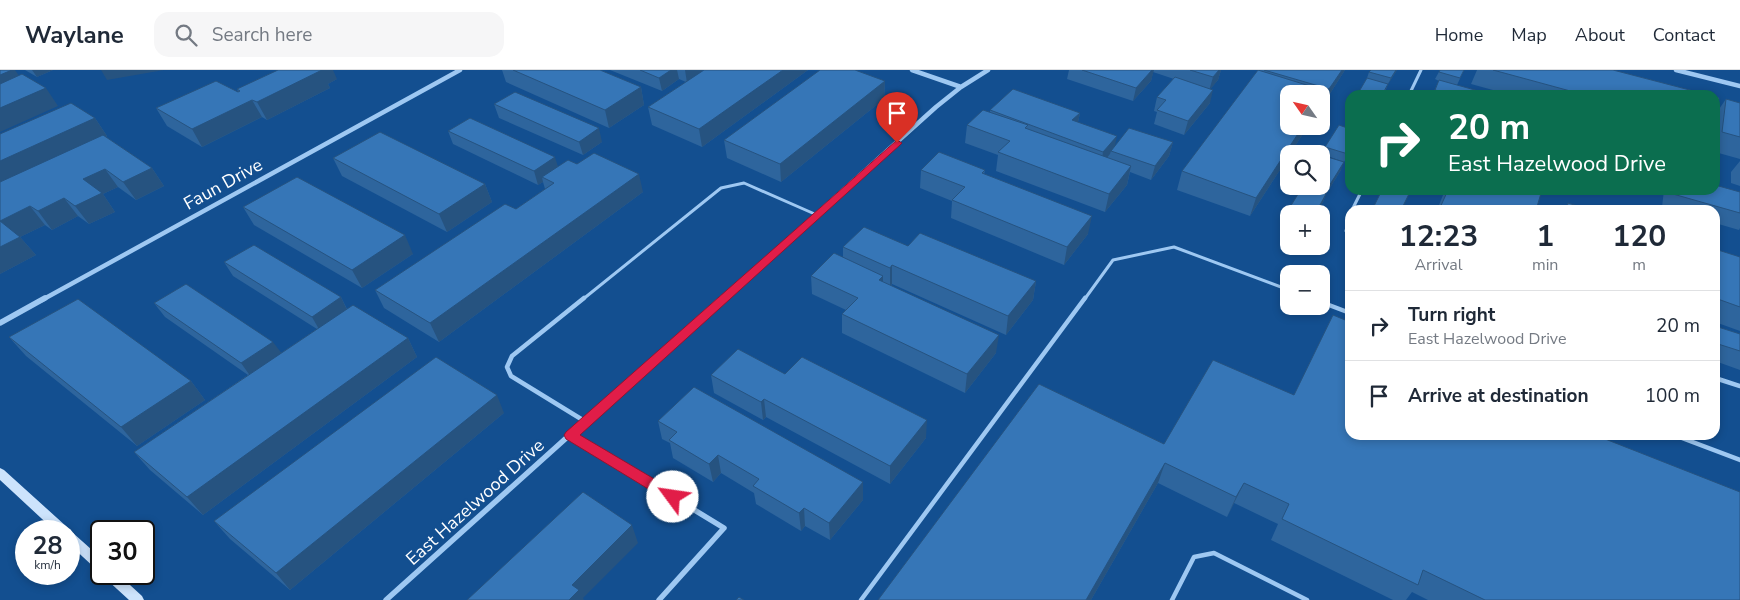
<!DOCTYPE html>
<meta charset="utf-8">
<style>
body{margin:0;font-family:"Nunito Sans",sans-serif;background:#f6f6f7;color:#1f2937;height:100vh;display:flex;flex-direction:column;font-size:19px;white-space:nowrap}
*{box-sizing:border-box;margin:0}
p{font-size:16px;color:#747a83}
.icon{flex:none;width:28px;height:28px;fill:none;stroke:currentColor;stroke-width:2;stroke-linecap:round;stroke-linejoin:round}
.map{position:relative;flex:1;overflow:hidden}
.drawer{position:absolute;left:1345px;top:135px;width:375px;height:235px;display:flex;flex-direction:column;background:#fff;border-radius:15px;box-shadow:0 2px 8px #0003}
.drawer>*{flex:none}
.banner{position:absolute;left:1345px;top:20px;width:375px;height:105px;border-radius:15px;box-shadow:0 2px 8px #0003;background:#0b6e4f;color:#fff;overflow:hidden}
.needle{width:32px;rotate:304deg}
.controls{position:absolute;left:1280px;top:15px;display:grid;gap:10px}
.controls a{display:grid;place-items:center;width:50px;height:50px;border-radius:10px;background:#fff;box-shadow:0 2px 8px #0003;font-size:25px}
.speed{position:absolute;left:15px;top:450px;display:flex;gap:10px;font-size:25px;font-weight:700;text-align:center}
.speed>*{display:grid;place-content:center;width:65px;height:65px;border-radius:50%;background:#fff;box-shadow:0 2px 8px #0003;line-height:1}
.speed small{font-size:12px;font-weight:400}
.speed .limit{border:2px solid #111;border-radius:8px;background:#fff;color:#111}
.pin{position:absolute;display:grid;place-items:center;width:42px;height:42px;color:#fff;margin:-51px -21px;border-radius:50% 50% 50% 0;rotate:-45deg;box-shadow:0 0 5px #0007}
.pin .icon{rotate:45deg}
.me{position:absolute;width:55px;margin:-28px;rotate:301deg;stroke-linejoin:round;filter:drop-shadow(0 0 4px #0008)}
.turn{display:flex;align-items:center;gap:18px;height:105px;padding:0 20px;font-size:22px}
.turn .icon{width:65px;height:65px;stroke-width:2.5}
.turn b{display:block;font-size:35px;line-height:42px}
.eta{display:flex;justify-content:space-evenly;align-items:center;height:85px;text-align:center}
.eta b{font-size:30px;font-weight:700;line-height:35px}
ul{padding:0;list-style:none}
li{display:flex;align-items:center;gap:15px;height:70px;padding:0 20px;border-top:1px solid #e0e1e3}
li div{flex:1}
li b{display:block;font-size:19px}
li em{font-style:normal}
header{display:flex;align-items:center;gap:30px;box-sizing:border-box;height:70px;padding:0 25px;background:#fff;border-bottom:1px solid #e0e1e3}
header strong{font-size:24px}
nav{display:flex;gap:28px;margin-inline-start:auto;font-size:18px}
.search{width:350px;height:45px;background:#f6f6f7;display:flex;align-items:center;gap:12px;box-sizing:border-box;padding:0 18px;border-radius:15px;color:#747a83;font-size:19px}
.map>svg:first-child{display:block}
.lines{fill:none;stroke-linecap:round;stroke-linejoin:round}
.lane-far1{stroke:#9ec8f2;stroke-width:3}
.lane{stroke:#9ec8f2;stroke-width:4.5}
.street-far1{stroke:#9ec8f2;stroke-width:4.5}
.street{stroke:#9ec8f2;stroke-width:5.5}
.secondary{fill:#cce3fc;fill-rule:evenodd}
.wall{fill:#2e659d}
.shaded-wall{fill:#265380}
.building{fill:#3676b7;stroke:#265380}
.route{fill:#e11d48;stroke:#92132f}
.labels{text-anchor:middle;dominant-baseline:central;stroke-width:5;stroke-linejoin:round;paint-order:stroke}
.street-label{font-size:18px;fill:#fff;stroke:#134f90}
</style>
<header>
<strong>Waylane</strong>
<div class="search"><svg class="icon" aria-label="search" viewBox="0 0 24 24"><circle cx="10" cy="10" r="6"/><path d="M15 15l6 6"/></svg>Search here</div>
<nav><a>Home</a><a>Map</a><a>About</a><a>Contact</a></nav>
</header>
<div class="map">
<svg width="1740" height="530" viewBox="0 0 1740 530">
<rect width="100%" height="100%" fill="#134f90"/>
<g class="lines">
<path class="lane-far1" d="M1409,25L1421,0
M1352,140L1362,120
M1350,146L1346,161L1350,167
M582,230L721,118L744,113L817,145
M1084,230L1113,190L1174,177L1289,220"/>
<path class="lane" d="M584,228L512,286L507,297L511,306L586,352
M1321,232L1350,243
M1715,308L1740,316
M1674,365L1740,390
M861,530L1085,228
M1172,530L1194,487L1214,483L1307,530"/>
<path class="street-far1" d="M912,0L961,17
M1676,0L1740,16
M42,230L460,0
M721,230L936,37L961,17L988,0"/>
<path class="street" d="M0,253L45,228
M571,365L724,458L659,530
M386,530L722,228"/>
<path class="secondary" d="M0,398L4,400L67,457L69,461H55L0,410Z
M69,462L73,463L101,488V501L97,500L69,474Z
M103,504H118L142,526L144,530H129L105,508Z"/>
</g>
<path class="wall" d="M25,0H53L37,7Z
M502,0H600L641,17L644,35L609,58L506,12Z
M610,0H702V1L704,0H808L702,77L652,55L648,37L686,12L679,9L662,21Z
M1069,0H1221L1218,10L1210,19V33L1184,65L1154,54L1157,42L1154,41L1157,27L1174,9L1153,2L1151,11L1133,31L1067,9Z
M1260,0H1345L1324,33L1322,32L1321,34V24L1308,56L1290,84H1289V86L1250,146L1177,120L1182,101Z
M1397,0L1388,14L1385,22L1367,8L1369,2Z
M1440,0H1464L1457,15L1493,25H1432L1439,11L1435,9Z
M1477,0H1613L1709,25H1511L1471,14Z
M337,9L328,14L330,18L267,50L262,47L202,77L167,56L156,38L238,22L237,19Z
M885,11L884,29L781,112L727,88L724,70Z
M1715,27L1717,42L1726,29L1740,33V89L1715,82Z
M494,34L602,72L583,85L499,48Z
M990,40L1080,43L1078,52L1115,76L1173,72L1169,86L1151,110L1130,102L1127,115L1105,142L996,101L998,85L965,73L967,55L990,42Z
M95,48L107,66L106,67L152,98L164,116L136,130L118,117L103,124L115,142L89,154L78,146L52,160L45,155L20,167L36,185L0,204V64Z
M1350,59V82L1344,92L1322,84L1325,77Z
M448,61L558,96L643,122L439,272L384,238L375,220L516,139L545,119L543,112L538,115L453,74Z
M1321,85L1341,100L1326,124L1305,116H1321Z
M333,88L485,114L492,132L447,162L342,106Z
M1740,91V116L1731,113V102Z
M921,100H985L984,105L1088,164L1064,195L951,148L952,131L920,118Z
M1445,120H1542L1536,140H1437Z
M1664,120H1715L1740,122V158L1739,160L1715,153V140H1671L1662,137Z
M1326,124L1323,132L1316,144H1289V151L1284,149L1287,142Z
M243,137L413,184L362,218L254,155Z
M908,176L1036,211L1033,230L1006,265L892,214L891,215L996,283L965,323L842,263V244L846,240L812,224L811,206L843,188V177Z
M1715,179L1740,187V261L1715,252Z
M224,192L341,227L347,239L408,268L417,287L203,445L150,400L134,382L248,305L165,247L154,233L281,283L317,259L233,206Z
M1715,256L1740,264V300L1715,291Z
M9,267L191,311L205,330L137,376L26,286Z
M785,304L926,368L890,414L766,347L763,350L714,323L711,305Z
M504,343L290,520L230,469L214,451Z
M658,351L863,412V430L830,470L805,456L801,461L756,434L754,423L721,403L713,412L673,388L670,373L662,369Z
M1164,374L1740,530H1428L1412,522L1406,530H1393L1271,470L1278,454L1234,433L1227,447L1158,413L1091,530H878Z"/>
<path class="shaded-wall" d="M12,0H15L27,17L0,28V5Z
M32,0H53L37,7Z
M101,0H164L107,10Z
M318,0H333L337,9L328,14L330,18L267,50L257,32Z
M671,0H677L679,9L662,21L659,8Z
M685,0H702V3L687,13Z
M783,0H808L702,77L699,59Z
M1152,0H1154L1151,11L1133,31L1136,18Z
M1219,0H1221L1218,10L1209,21L1213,7Z
M1342,0H1345L1324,33L1329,19Z
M1396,0H1397L1387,16L1391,8Z
M885,11L884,29L781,112L780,94Z
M641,17L644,35L609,58L605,40Z
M46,18L58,36L0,62V38Z
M1213,20L1210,33L1184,65L1188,51Z
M1326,21L1321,34V28Z
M252,30L262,47L202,77L192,59Z
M1080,43L1077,56L1072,50Z
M95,48L107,66L0,116V91Z
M1303,56H1308L1290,84H1289V86L1250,146L1256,128Z
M599,58L602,72L583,85L579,72Z
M1117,66L1114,80L1111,81L1110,84L1101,95L1103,82Z
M1173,72L1169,86L1151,110L1155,96Z
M555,87L559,100L542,107L543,112L538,115L534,101Z
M1344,92L1341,100L1326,124L1329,116Z
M1131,96L1127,115L1105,142L1109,124Z
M152,98L164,116L136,130L123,112Z
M105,99L118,117L103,124L115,142L89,154L75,136L83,109Z
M639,104L643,122L439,272L430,253Z
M485,114L492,132L447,162L439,144Z
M1326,124L1323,132L1316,144H1315Z
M64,128L78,146L52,160L38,141Z
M30,136L45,155L16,169L0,151Z
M1092,146L1088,164L1064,195L1067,177Z
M405,165L413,184L362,218L352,200Z
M20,167L36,185L0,204V177Z
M892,195V214L890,216V198Z
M883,206V224L879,210Z
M1036,211L1033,230L1006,265L1008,246Z
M341,227L348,242L320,261L312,247Z
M999,265L996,283L965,323L967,304Z
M408,268L417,287L203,445L187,427Z
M273,272L283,285L251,307L241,293Z
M191,311L205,330L137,376L121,357Z
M497,325L504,343L290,520L276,503Z
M764,329L766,347L763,350L761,332Z
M927,350L926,368L890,414V396Z
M718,385L721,403L713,412L709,394Z
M1165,393L1158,413L1091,530H1086Z
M863,412V430L830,470L829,453Z
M1244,413L1227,447L1236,427Z
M804,438L805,456L801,461L799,443Z
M632,455L638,473L583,528L584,530H569L572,515Z"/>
<path class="building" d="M0,0H12L0,5Z
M278,0H322L257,32L252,30L192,59L156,38L216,11L238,22L240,21L237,19Z
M513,0H600L641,17L605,40Z
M640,0H671L659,8Z
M704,0H783L699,59L648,37Z
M820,0H855L885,11L780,94L724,70Z
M1082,0H1152L1136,18Z
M1190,0H1219L1213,7Z
M1258,0L1326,21L1321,28V24H1289V56H1303L1256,128L1182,101Z
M1264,0H1342L1329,19Z
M1371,0H1396L1391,8L1369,2Z
M1440,0H1464L1460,8L1439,2Z
M1493,0H1613L1709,25H1585Z
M22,4L46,18L0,38V14Z
M1175,7L1213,20L1188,51L1157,40L1166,30L1157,27Z
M1367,8L1388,14L1382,25H1357Z
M1439,10L1493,25H1454L1435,20Z
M1013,19L1080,43L1072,50L1117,66L1103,82L990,40Z
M515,22L599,58L579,72L494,34Z
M1715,27L1719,28L1715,60Z
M1726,29L1740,33V67L1722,62Z
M71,33L95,48L0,91V64Z
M983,40L1028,55L1025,58L1131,96L1109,124L998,82L1010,71L967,55Z
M470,48L555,87L534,101L448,61Z
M1339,55L1350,59V80L1348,84L1325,77Z
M1129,58L1173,72L1155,96L1111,81Z
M380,62L485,114L439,144L333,88Z
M103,65L152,98L123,112L105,99L83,109L102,123L75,136L64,128L38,141L30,136L0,151L20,167L0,177V112Z
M939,82L985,100L982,103L1092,146L1067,177L952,130L965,117L921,100Z
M594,83L639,104L430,253L375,220L505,134L516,139L554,113L542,107L568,90L577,94Z
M1321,85L1344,92L1329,116L1321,113Z
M297,107L405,165L352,200L243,137Z
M1715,115L1740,122V143L1673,124V120H1715Z
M1303,116L1326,124L1315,144H1293L1287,142Z
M1382,120H1411L1401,140H1372Z
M1448,120H1542L1536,140H1439Z
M1568,133L1591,140H1566Z
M864,157L908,176L920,163L1036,211L1008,246L892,195L890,198L843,177Z
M254,175L341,227L312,247L224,192Z
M1715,179L1740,187V237L1715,228Z
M834,183L883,206L879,210L999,265L967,304L842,244L858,228L811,206Z
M186,214L273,272L241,293L154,233Z
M78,229L191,311L121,357L9,267Z
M353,235L408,268L187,427L134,382Z
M1333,245L1350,252V365H1595L1740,422V530H1485L1423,500L1418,515L1282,449L1289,434L1244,413L1236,427L1165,393L1086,530H878L1039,314L1164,374L1213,290L1294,325Z
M1715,256L1740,264V281L1715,273Z
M738,279L785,304L802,287L927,350L890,396L764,329L761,332L711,305Z
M436,287L497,325L276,503L214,451Z
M694,317L863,412L829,453L804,438L799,443L753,416L759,409L718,385L709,394L669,370L677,362L658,351Z
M583,422L632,455L572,515L579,520L569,530H467Z
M739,527L744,530H736Z"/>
<path class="route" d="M897,70L902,73L900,75L580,365L678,423L680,427L678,431H668L566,369L564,365L566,362Z"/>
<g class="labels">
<g class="street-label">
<text transform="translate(223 114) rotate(-29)">Faun Drive</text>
<text transform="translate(475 432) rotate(-42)">East Hazelwood Drive</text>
</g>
</g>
</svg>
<div class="controls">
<a><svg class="needle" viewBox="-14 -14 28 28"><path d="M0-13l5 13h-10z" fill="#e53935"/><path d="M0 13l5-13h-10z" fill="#747a83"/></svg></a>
<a><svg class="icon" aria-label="search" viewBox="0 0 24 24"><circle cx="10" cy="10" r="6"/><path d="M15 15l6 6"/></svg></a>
<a>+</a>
<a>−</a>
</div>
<div class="speed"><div>28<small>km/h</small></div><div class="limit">30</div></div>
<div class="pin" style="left:897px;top:73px;background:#d93025"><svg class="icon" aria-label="arrive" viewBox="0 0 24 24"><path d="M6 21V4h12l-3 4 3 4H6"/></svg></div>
<svg class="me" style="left:673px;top:427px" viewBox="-20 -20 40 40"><circle r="19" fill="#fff"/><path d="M0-13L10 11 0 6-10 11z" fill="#e11d48"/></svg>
<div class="banner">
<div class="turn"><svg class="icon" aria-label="right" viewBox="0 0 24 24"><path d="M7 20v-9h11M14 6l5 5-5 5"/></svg><div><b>20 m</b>East Hazelwood Drive</div></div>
</div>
<section class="drawer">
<div class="eta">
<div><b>12:23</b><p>Arrival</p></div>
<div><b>1</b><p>min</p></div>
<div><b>120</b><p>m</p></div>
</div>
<ul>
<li><svg class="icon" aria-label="right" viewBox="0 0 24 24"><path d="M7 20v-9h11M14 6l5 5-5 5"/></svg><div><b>Turn right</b><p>East Hazelwood Drive</p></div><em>20 m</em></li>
<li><svg class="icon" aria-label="arrive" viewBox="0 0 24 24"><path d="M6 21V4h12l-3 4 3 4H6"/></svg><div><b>Arrive at destination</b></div><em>100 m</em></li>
</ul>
</section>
</div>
